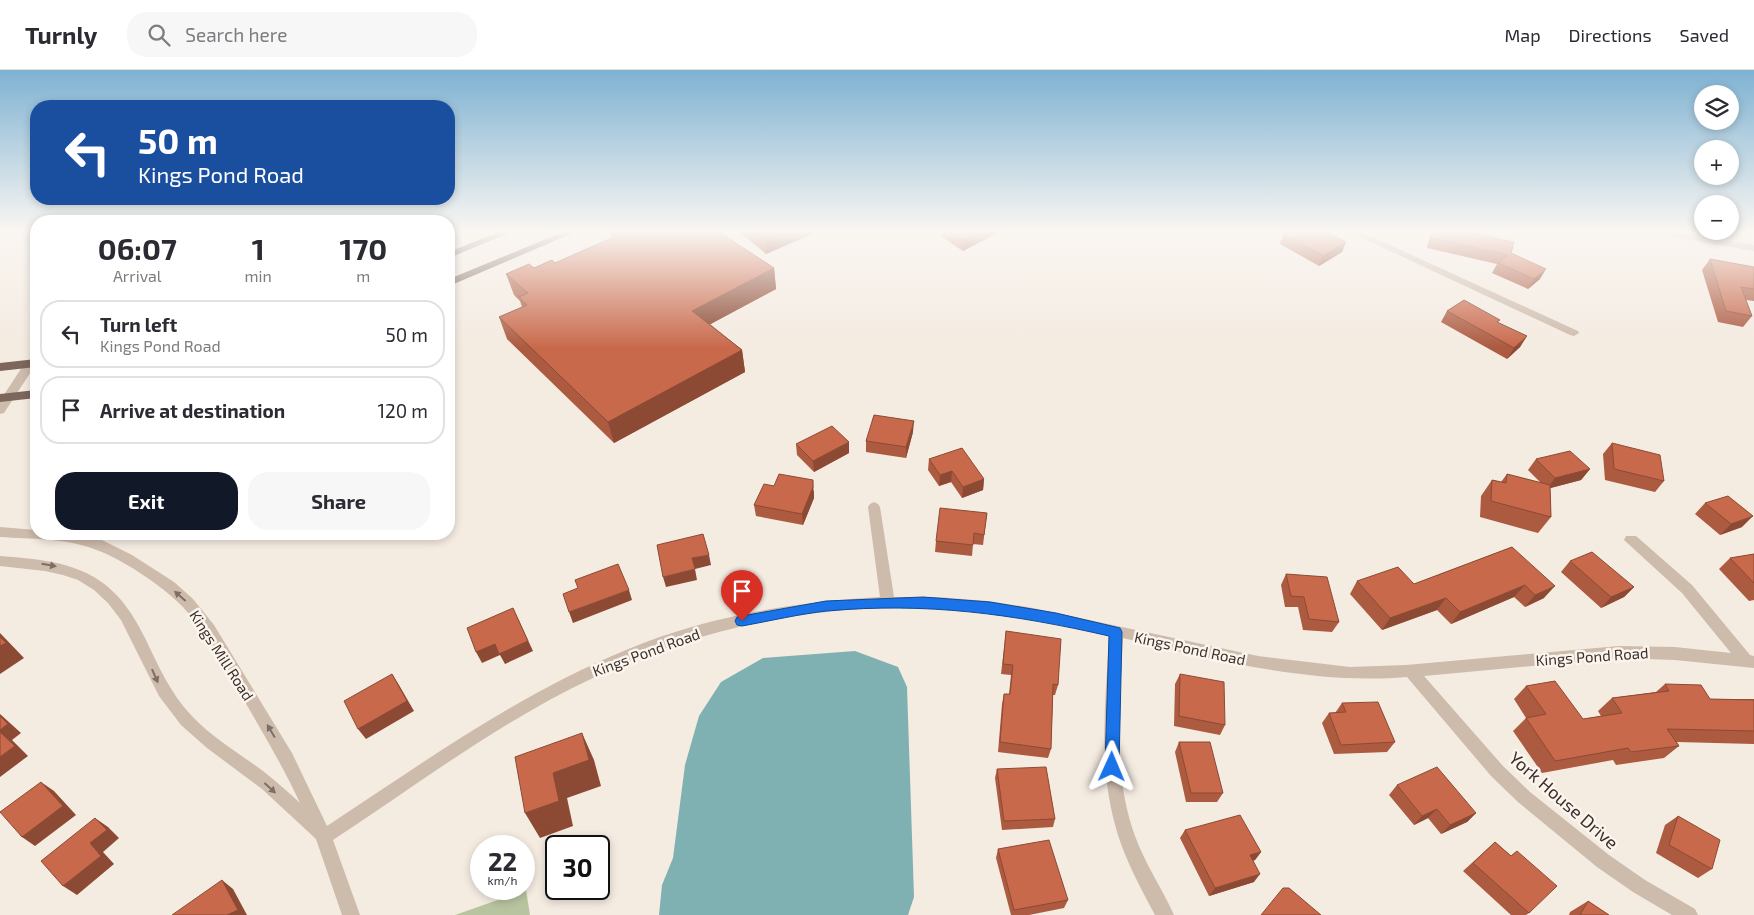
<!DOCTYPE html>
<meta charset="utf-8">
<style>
body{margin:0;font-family:"Exo 2",sans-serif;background:#f7f7f7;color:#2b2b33;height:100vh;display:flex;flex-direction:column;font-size:19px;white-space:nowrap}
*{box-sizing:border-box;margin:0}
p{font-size:16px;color:#7c7c81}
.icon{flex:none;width:28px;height:28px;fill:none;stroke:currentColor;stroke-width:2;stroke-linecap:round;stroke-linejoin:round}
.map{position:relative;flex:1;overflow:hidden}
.drawer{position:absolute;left:30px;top:145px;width:425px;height:325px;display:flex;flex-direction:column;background:#fff;border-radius:20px;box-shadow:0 2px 8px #0003}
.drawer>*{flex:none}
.top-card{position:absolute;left:30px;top:30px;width:425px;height:105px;border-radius:20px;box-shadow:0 2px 8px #0003;background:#1a4fa0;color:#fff;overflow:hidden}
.fabs{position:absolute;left:1694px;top:15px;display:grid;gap:10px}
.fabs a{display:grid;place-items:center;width:45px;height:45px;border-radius:50%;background:#fff;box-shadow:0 2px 8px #0003;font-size:25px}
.speed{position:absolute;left:470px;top:765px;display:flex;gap:10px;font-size:25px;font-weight:700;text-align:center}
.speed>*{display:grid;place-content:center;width:65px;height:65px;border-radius:50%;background:#fff;box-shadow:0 2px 8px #0003;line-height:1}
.speed small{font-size:12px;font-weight:400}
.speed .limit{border:2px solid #111;border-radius:8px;background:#fff;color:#111}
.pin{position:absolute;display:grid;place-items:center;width:42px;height:42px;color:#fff;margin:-51px -21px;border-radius:50% 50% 50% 0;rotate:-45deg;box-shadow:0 0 5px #0007}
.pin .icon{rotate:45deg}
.me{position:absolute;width:55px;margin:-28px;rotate:1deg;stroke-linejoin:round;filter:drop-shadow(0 0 4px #0008)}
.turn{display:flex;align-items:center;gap:18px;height:105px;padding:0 25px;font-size:22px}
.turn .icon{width:65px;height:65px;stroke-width:2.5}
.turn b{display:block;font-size:35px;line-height:42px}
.eta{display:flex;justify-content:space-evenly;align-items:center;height:85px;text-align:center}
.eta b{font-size:30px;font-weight:700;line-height:35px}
.primary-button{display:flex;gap:10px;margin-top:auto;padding:10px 25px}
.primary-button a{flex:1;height:58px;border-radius:20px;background:#111827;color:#fff;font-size:20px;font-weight:700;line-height:58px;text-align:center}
.primary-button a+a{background:#f7f7f7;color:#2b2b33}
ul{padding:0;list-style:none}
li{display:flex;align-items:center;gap:15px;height:68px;margin:0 10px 8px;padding:0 15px;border:2px solid #e1e1e2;border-radius:20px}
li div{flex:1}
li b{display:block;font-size:19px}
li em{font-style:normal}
header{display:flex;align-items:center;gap:30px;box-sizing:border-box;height:70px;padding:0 25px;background:#fff;border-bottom:1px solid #e1e1e2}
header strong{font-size:24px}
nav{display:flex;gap:28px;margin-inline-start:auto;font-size:18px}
.search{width:350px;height:45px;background:#f7f7f7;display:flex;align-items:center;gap:12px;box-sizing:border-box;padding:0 18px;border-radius:20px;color:#7c7c81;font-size:19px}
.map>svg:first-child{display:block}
.green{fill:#b8c4a0}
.water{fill:#7fb0b2}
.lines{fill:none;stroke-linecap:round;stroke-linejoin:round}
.minor{fill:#cdbbac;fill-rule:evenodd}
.tertiary{fill:#cdbbac;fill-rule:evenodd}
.primary{fill:#7d675c;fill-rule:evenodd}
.wall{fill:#ac5a40}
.shaded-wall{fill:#8c4a34}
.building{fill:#c8694b;stroke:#8c4a34}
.oneway{fill:#7d6f65}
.route{fill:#1a73e8;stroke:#114b97}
.labels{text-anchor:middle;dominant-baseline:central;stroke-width:5;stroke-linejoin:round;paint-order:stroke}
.street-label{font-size:15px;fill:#3b302b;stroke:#fbf5ee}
.near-street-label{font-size:18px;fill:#3b302b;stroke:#fbf5ee}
</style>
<header>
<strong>Turnly</strong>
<div class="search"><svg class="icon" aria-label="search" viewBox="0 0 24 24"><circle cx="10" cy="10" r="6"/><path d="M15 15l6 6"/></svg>Search here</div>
<nav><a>Map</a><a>Directions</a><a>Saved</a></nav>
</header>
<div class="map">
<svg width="1754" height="845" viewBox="0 0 1754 845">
<rect width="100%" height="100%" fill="#f4ebe1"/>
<path class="green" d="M526,820L530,845H455Z"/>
<path class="water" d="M855,581L898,597L907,617L914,827L908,845H659L662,815L673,788L685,695L699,646L721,612L763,588Z"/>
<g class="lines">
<path class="minor" d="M1345,160H1357L1578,261L1579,263L1574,266L1570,265Z
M1645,160H1665L1754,175V181L1650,163Z
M874,432L878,434L880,437L894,527H937L988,531L1033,538L1258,586L1350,597L1406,595L1619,576L1675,577L1731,583L1682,523L1624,470L1626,466H1636L1692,515L1750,585L1754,586V598L1675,590L1619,588L1424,606L1503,696L1530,722L1609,785L1645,810L1695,839L1698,845H1672L1633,822L1597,797L1518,732L1491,706L1407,607C1311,615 1216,590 1123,568C1120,634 1112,703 1135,766C1145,794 1162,818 1174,845H1155C1139,815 1122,784 1114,751C1098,690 1106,627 1109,565C1069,556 1029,548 989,543C855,526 715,550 593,608C501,651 418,714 333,770L360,845H342L316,769L262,719L207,678L181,655L159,626L121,550L108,533L94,520L78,510L63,505L45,501L0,496V486C70,491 112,499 145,568C158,595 170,623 191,645C212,668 239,683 263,701C276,711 288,722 300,733C281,692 257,653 234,613C218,587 204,560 183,537C164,517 121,488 94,479C65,468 31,469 0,467V457L36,460V464H71L102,470L132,485L174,512L193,529L214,555L292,683L327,756C424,692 519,624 626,580C707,546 794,532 880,527L868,437L870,434Z"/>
<path class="tertiary" d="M30,290L36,294L4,343L0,344V331L26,291Z"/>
<path class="primary" d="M503,160H516L449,188V182Z
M568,160H580L449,216V209Z
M36,289V297L0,301V293Z
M36,320V328L0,332V324Z"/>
</g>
<path class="wall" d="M737,160H821L766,184Z
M942,160H1001V161L963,181L942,167Z
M1433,160H1457L1511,183L1540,209L1528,219L1492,203L1497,194L1427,178L1430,165Z
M610,162L774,198L776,219L710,254L742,280L745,302L614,373L507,269L499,247L522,237L520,231L514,225L506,204L534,198L555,193L612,168Z
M1283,164H1318L1346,172L1342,182L1319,196L1280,174Z
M1710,189L1754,197V231L1746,230L1752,246L1743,257L1718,252L1702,200Z
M1447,241L1499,253L1527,266L1520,277L1507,289L1441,252Z
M913,362L906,388L866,382V371Z
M1612,373L1664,411L1655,422L1605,410L1603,384Z
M796,374L849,383L814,402L797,385Z
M929,389L984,409L983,420L962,428L951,412L939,416L928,400Z
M1536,389L1590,399L1581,410L1550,418L1551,447L1538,463L1480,447L1481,426L1492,410L1501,412L1507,404L1541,413L1528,400Z
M774,416L814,421V428L803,455L756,446L754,435Z
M1705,433L1742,457L1720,465L1695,444Z
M987,443L983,475L973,474L972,486L935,482L936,471Z
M1512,477L1544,528L1525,537L1514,527L1451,554L1437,540L1382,560L1350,524L1357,511L1414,514Z
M1754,484V530L1749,531L1719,499L1730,488Z
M1570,491L1634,517L1624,527L1601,538L1561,502Z
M1286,504L1339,552L1332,562L1303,560L1298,537H1285L1281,515Z
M1006,561L1058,615L1055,625H1053L1051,679L1048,688L998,682L1002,634L1004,624H1009L1011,605L1001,604Z
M1180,604L1225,655L1220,665L1174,656L1175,614Z
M1665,614L1710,629H1754V674L1677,672L1679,676L1664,688L1616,695L1613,690L1542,703L1513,661L1526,648L1514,629L1526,616L1583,649L1601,646L1598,641L1612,628L1656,622Z
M1342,633L1395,672L1387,682L1334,684L1322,653L1329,643H1335Z
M1179,672L1223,723L1217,732H1186L1175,682Z
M997,699L1055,749L1053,757L1002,760L995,708Z
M1397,715L1476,743L1467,752L1441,764L1428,748L1414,755L1389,725Z
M1678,746L1712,799L1698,808L1656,783L1665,755Z
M1185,760L1261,782L1255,790L1253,791L1254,812L1209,826L1180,768Z
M1495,772L1511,786L1517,781L1529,843L1526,845H1511L1463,801Z
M998,779L1068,830L1064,838L1029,845H1011L996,788Z
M1588,831L1609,845H1569L1570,842Z"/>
<path class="shaded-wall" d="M785,160H821L766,184L765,168Z
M983,160H1001V161L963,181L964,170Z
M1346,172L1342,182L1319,196L1323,186Z
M774,198L776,219L696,262L692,241Z
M1546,199L1540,209L1528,219L1534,209Z
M1527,266L1520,277L1507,289L1514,278Z
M742,280L745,302L614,373L608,352Z
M914,351L913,362L906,388V377Z
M849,372V383L814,402L813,391Z
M1590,399L1581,410L1547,419L1555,408Z
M952,401L951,412L939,416L940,405Z
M984,409L983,420L962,428L963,417Z
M813,410L814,428L803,455L802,444Z
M1753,446L1742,457L1720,465L1731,454Z
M709,485L711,495L695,499L692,488Z
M695,499L697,510L666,517L663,507Z
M1525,515L1514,527L1451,554L1460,542Z
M1555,516L1544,528L1525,537L1535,525Z
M1634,517L1624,527L1601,538L1611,527Z
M629,520L632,530L573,553L569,542Z
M1446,528L1437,540L1382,560L1390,548Z
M513,538L533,581L505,594L500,585L482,593L476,582Z
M0,563L24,588L0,604Z
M392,604L399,615L414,641L366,669L358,659Z
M0,644L21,663L12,670L28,686L0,707Z
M582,663L594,690L601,716L567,728L573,756L540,768L525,743Z
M41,712L54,721L76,745L35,776L22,767Z
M1437,739L1428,748L1414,755L1422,746Z
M1476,743L1467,752L1441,764L1450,755Z
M95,748L108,757L119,768L103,782L114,794L77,825L63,816L90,773Z
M1261,782L1255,790L1244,793L1250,785Z
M1260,804L1254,812L1209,826L1215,818Z
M222,810L233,819L247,845H227Z"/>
<path class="building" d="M616,160H716L774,198L692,241L742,280L608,352L499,247L527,235L519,227L528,223L506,204L529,194L534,198L552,190L555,193L616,166L610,162Z
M754,160H785L765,168Z
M947,160H983L964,170Z
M1291,160H1312L1318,164L1323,160L1346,172L1323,186L1283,164Z
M1434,160H1457L1514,172L1511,183L1546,199L1534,209L1498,193L1508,185L1432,168Z
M1710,189L1754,197V219L1741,217L1752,246L1726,241Z
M1464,230L1500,250L1497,252L1527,266L1514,278L1447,241Z
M874,345L914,351L906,377L866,371Z
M832,356L849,372L813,391L796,374Z
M1612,373L1660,385L1664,411L1614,399Z
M962,378L984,409L963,417L952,401L940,405L929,389Z
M1570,381L1590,399L1555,408L1536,389Z
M779,404L813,410V417L802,444L754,435L764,414L774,416Z
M1507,404L1550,415L1551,447L1491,431L1492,410L1506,413Z
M1728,426L1753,446L1731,454L1705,433Z
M940,438L987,443L984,465L974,463L973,475L936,471Z
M703,464L709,485L692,488L695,499L663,507L657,475Z
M1512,477L1555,516L1535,525L1525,515L1460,542L1446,528L1390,548L1357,511L1398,497L1414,514Z
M1592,482L1634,517L1611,527L1570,491Z
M1754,484V513L1730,488Z
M618,494L629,520L569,542L563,524L578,518L575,510Z
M1286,504L1327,507L1339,552L1309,549L1304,527L1291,526Z
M513,538L528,571L499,584L495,574L476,582L467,558Z
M1006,561L1061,569L1058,615L1053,614L1051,679L1000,672L1004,624H1010L1013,595L1003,594Z
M0,567L6,573L0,576Z
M392,604L407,631L358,659L344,631Z
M1180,604L1224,612L1225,655L1179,646Z
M1555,611L1583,649L1622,643L1612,628L1669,621L1665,614L1701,615L1710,629L1754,630V661L1667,659L1679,676L1631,682L1628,678L1555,691L1526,648L1546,644L1526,616Z
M1378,632L1395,672L1341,675L1329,643L1346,642L1342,633Z
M0,646L8,654L0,660Z
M0,662L15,676L0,687Z
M582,663L589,690L553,703L559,731L525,743L515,687Z
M1179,672H1210L1223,723H1191Z
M1046,697L1055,749L1004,751L997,699Z
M1437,697L1476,743L1450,755L1437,739L1422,746L1397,715Z
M41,712L63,736L22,767L0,742Z
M1240,745L1261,782L1250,785L1260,804L1215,818L1185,760Z
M1678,746L1720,770L1712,799L1669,775Z
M95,748L107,760L90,773L101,786L63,816L41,791Z
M1049,770L1068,830L1014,840L998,779Z
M1495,772L1511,786L1517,781L1557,816L1529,843L1473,793Z
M222,810L238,840L227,845H172Z
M1283,818H1289L1321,845H1261Z
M1588,831L1609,845H1580Z"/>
<defs><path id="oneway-solid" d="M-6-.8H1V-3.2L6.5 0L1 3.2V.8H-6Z" transform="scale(1.25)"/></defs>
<g class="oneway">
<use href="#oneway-solid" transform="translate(49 495) rotate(10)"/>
<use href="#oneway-solid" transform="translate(180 526) rotate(-139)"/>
<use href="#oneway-solid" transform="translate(155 606) rotate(66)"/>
<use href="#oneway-solid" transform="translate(271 661) rotate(-121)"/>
<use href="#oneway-solid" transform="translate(270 718) rotate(42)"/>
</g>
<linearGradient id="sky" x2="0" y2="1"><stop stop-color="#7eb2d2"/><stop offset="0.58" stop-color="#faf6f2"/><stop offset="1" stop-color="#faf6f2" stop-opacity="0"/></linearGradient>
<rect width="1754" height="278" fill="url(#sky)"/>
<path class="route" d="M923,527L990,532L1056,543L1120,558L1122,562L1119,697L1117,702L1112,704L1107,702L1105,697L1109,566C1013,544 926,532 827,541C799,544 770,551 742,556L737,555L735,551L737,547L742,546L826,531Z"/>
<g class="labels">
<g class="street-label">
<text transform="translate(1190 578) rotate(12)">Kings Pond Road</text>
<text transform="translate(646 582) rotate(-20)">Kings Pond Road</text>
<text transform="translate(222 585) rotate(57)">Kings Mill Road</text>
<text transform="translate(1592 586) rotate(-4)">Kings Pond Road</text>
</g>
<g class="near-street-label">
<text transform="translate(1564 730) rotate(41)">York House Drive</text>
</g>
</g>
</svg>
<div class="fabs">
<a><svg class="icon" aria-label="layers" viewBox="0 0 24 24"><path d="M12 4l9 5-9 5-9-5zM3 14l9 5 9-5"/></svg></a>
<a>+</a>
<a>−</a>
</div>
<div class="speed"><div>22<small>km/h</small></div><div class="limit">30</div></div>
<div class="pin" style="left:742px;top:551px;background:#d93025"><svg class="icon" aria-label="arrive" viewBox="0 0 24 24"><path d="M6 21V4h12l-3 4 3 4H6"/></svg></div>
<svg class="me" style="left:1112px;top:697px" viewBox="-20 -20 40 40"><path d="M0-17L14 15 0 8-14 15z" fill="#1a73e8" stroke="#fff" stroke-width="4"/></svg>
<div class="top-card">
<div class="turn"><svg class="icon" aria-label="left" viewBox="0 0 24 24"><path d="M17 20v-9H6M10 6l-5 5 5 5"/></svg><div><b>50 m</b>Kings Pond Road</div></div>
</div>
<section class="drawer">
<div class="eta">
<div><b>06:07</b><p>Arrival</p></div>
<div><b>1</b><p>min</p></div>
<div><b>170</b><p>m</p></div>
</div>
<ul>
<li><svg class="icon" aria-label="left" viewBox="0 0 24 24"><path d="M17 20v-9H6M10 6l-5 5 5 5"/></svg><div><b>Turn left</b><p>Kings Pond Road</p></div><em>50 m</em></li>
<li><svg class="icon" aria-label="arrive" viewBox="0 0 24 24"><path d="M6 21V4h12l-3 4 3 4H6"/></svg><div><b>Arrive at destination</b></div><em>120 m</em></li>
</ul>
<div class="primary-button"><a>Exit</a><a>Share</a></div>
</section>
</div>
